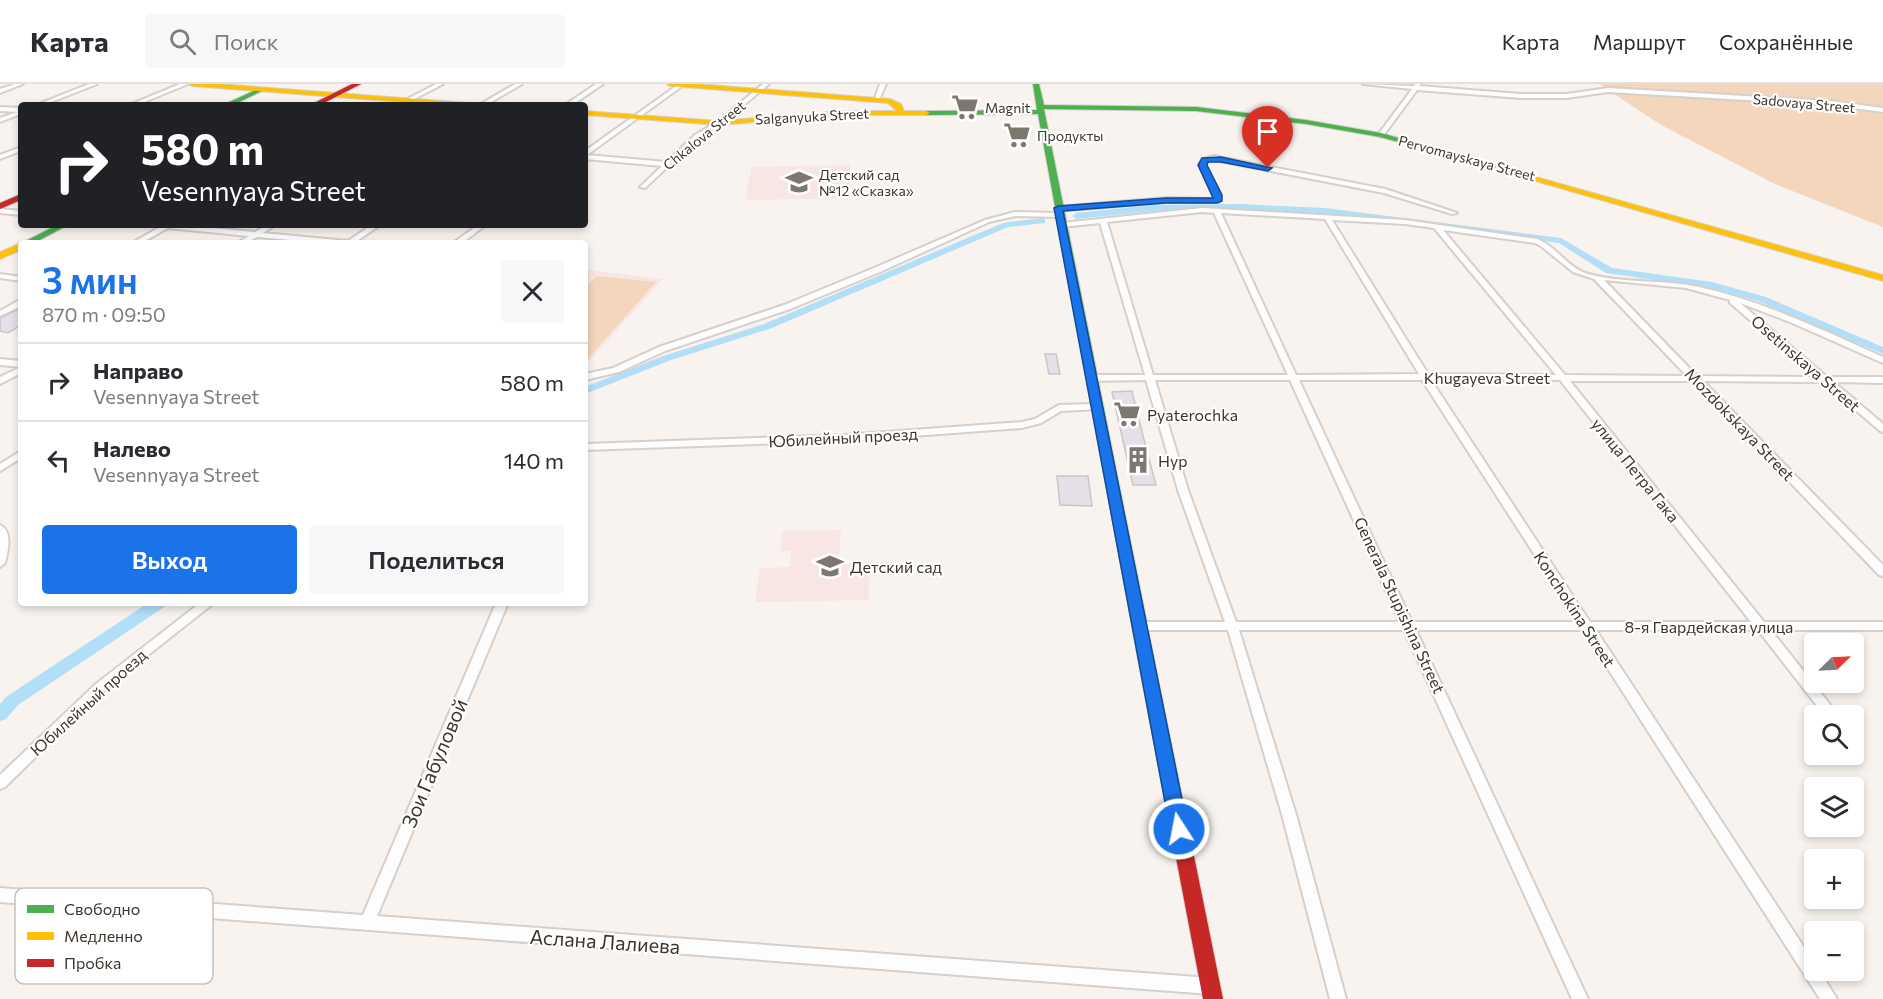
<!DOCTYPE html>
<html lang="ru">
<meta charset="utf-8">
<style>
body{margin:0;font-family:Commissioner,sans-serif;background:#f7f7f7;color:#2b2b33;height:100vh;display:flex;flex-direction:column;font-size:22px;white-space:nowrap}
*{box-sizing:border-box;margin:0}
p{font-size:20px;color:#7c7c81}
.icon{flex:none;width:33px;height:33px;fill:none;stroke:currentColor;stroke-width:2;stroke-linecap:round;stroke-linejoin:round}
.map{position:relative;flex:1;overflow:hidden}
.side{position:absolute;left:18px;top:156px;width:570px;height:366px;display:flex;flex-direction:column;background:#fff;border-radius:6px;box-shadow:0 3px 9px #0003}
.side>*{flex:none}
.guide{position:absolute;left:18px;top:18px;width:570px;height:126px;border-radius:6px;box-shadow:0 3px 9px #0003;background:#202124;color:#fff;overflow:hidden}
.needle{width:39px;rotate:66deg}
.controls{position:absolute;left:1804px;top:549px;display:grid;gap:12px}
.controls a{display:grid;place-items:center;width:60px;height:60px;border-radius:6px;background:#fff;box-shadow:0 3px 9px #0003;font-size:30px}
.pin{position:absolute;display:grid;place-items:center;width:51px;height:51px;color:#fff;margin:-62px -26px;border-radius:50% 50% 50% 0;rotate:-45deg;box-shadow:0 0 6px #0007}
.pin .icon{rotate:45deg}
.me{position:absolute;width:66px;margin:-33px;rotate:349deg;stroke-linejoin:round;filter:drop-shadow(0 0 4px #0008)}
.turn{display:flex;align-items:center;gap:21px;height:126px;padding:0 24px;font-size:27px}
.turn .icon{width:78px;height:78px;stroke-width:2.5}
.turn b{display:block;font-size:42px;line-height:51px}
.round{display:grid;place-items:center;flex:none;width:63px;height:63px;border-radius:6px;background:#f7f7f7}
.headline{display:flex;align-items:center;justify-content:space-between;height:102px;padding:0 24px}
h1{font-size:36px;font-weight:600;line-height:45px;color:#1a73e8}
.action{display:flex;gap:12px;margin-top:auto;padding:12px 24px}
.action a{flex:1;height:69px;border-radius:6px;background:#1a73e8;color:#fff;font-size:24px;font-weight:600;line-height:69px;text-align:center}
.action a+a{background:#f7f7f7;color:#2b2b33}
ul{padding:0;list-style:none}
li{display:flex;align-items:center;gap:18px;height:78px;padding:0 24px;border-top:2px solid #e1e1e2}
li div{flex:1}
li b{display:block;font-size:22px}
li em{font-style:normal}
header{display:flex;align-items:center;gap:36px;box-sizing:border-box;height:84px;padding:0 30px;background:#fff;border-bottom:2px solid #e1e1e2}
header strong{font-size:28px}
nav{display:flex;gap:33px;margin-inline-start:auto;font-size:21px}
.search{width:420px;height:54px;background:#f7f7f7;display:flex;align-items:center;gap:15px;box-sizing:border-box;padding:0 21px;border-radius:6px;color:#7c7c81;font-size:22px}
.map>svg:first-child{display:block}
.education{fill:#f7e6e4}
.green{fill:#f4d6bc}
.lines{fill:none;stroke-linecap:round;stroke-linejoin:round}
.canal{fill:#b1dff7;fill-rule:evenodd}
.building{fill:#e6dfe8;stroke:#c9c5c8;stroke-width:1.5}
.street-casing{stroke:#d6cfca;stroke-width:4}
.fast-casing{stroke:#d6cfca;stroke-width:2}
.slow-casing{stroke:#d6cfca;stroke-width:2}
.jam-casing{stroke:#d6cfca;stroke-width:2}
.street{fill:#fefdfd;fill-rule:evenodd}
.fast{fill:#4caf50;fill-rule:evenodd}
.slow{fill:#ffc107;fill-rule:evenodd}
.jam{fill:#c62828;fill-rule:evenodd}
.route{fill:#1a73e8;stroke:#114b97;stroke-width:1.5}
.labels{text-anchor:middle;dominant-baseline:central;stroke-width:4.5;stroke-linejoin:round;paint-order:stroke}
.far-street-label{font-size:14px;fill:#3d342c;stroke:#fff}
.far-poi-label{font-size:14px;fill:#3d342c;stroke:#fff;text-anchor:start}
.street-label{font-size:16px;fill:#3d342c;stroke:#fff}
.poi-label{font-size:16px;fill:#3d342c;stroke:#fff;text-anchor:start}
.near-street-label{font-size:20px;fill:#3d342c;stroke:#fff}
.key{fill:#fff;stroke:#c5c2c0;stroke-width:1.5}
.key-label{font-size:16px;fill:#3d342c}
</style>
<header>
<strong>Карта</strong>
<div class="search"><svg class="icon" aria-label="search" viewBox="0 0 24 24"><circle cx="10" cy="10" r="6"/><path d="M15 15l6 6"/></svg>Поиск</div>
<nav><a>Карта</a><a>Маршрут</a><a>Сохранённые</a></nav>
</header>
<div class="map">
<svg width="1883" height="915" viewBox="0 0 1883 915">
<rect width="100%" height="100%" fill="#f8f3ef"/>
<path class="education" d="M850,81L849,114L745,116L752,83Z
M588,186L663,195L585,282V189Z
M841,446L839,472H827V480H870L869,516L755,518L760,484L790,483L791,467H780L783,447Z"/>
<path class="green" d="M1599,0H1883V143L1775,100L1661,41Z
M597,192L656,198L585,278V204Z"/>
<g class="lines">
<path class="canal" d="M1241,120L1325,124L1561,154L1612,184L1712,198L1766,213L1883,263V270L1758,217L1711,204L1606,189L1559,159L1325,130L1241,126L1153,127L1076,135L1072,132L1076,129L1153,121Z
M1042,134L1045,135V139L1008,143L772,244L671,276L585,310V303L663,272L764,240L1003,139Z
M148,519H166L164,523L18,621L6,635L0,637V620L6,613Z"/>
</g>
<path class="building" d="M21,224V241L8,249L0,247V234Z
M1045,270H1056L1060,290H1049Z
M1132,307L1143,352L1156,401H1133L1112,308Z
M1057,392H1088L1092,422L1060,421Z"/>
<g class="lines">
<defs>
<path id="street" d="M15,0H23L0,9V5Z
M89,0H97L44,21H36Z
M180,0H188L137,21H129Z
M436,0H443L403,21H396Z
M515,0H522L486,21H479Z
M596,0H603L572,21H565Z
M679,0H685L587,71L666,78L695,51L717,38L763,0H769L721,40L699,53L645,104L640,103L662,82L585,75V67Z
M880,0H886L879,16L874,17Z
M1363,0L1414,2L1415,0H1421L1419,2L1521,10H1567L1608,4L1831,17L1883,24V28L1831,21L1608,8L1567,14H1521L1417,6L1383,52L1381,53L1378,51L1412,5Z
M0,23L21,24V30L0,38V34L17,28L0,27Z
M21,63V67L0,75V71Z
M1214,72L1385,105L1457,129L1452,130L1384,109L1214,76L1207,77L1205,81L1220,111L1219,118H1166L1058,127L1055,125L1058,123L1166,114L1214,115V111L1199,81L1203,75Z
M1202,124L1405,136L1537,155C1556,162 1566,182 1585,189C1621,200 1663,195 1699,203C1763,217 1823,246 1883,273V279L1790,238L1740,219L1827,293H1883V299L1834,298L1883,340V348L1880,347L1823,298L1703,297L1883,481V492L1879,491L1693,297H1570L1764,538H1883V546H1771L1839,632H1825L1758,546H1596L1815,880V886H1819L1837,915H1820L1583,546H1416L1588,915H1572L1404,546H1239L1297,734L1346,915H1330L1283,734L1228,546H1139L1135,545L1133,542L1135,539L1139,538H1225L1178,406L1146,296L1091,297L1087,294L1091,291H1145L1100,139L1062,143L1059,141L1062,139ZM1202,128L1214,129L1288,291H1153L1107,138ZM1221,129L1325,135L1419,290L1296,291ZM1332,136L1405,140L1434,144L1556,291L1428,290ZM1443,146L1535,159L1541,162L1573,188L1594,195L1687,292L1565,291ZM1604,196L1686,204L1730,216V219L1817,293L1697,292ZM1155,296H1290L1400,538H1236L1188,406ZM1299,296H1422L1578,538H1412ZM1431,296H1560L1751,538H1590Z
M0,125L21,127V131L0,129Z
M1015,128L1059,129L1062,131L1059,133L1015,132L989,138L880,188L790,225L665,267L619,288L585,296V290L613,284L659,263L784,221L874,184L985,136Z
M155,141H180L255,148L267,141H275L263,149L348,157L372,141H380L354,159H325L257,153L246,159H237L249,152L168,144L141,159H132L160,143Z
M478,141H486L462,159H453Z
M0,190L21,193V197L0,194Z
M18,217H21V222L0,232V227Z
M0,275L21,277V289L0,300V293L21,283L0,281Z
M1097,320L1100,321L1101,323L1100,325L1061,327L1041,339L1022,344L845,357L585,366V360L845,351L1022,338L1035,335L1059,321Z
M21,367V374L0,387V380Z
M0,441C13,447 8,467 5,479L0,483Z
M200,519H214L104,606L5,703L0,705V691L96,600Z
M496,519H508L377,832L1210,894L1215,897L1218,902L1215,907L1210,910L0,818V804L363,831Z"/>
<path id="fast" d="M1033,0H1039L1044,21L1196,23L1306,36L1381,49L1480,77L1476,79L1380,53L1306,40L1196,27L1044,25L1156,585L1153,589L1148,591L1143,589L1140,585L1038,30L926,31L922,29L926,27L1037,26Z
M260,4L262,7L233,21H223Z
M57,141H68L34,159H22Z"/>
<path id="slow" d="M189,0H219L469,19L473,21H441L192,2Z
M667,0H697L890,15L901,20L904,27H926L930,29L926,31H842L719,41L585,31V27L719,37L842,27H897L888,19L670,2Z
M1473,75L1883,191V197L1473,79Z
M21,159V166L0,175V168Z"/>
<path id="jam" d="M352,0H361L320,21H310Z
M21,110V116L0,125V119Z
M1148,579L1153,581L1156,585L1223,915H1203L1140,585L1143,581Z"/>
</defs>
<use href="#street" class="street-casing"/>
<use href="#fast" class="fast-casing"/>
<use href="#slow" class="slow-casing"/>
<use href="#jam" class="jam-casing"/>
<use href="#street" class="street"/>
<use href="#fast" class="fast"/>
<use href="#slow" class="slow"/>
<use href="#jam" class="jam"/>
</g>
<path class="route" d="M1221,73L1272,84L1268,87L1221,78H1208L1207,81L1222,111V117L1217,119H1166L1063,127L1188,745L1185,750L1179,752L1173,750L1170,745L1054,124L1058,122L1166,114H1213L1198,81L1202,74Z"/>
<defs>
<symbol id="supermarket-bare" viewBox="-9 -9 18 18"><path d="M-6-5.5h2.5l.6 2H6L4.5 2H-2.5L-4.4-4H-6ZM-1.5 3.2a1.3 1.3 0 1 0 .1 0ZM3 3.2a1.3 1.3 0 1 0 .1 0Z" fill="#7e7770" stroke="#fff" stroke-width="2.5" paint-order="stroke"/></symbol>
<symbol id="school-bare" viewBox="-9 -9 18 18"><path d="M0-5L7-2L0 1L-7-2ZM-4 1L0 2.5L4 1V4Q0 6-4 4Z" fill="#7e7770" stroke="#fff" stroke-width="2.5" paint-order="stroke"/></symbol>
<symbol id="building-bare" viewBox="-9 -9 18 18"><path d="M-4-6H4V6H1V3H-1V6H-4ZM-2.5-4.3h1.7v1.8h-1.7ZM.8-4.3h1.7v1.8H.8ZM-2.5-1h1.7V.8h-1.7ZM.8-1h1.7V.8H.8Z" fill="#7e7770" stroke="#fff" stroke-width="2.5" paint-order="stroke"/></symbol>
</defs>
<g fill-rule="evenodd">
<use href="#supermarket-bare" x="946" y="4" width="38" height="38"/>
<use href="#supermarket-bare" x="998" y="32" width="38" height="38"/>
<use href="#school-bare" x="780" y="79" width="38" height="38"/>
<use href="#supermarket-bare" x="1108" y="311" width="38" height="38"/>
<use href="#building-bare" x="1119" y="357" width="38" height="38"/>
<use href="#school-bare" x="811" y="463" width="38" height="38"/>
</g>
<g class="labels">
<g class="far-street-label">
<text transform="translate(1804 19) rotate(5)">Sadovaya Street</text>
<text transform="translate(812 32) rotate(-3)">Salganyuka Street</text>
<text transform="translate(704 51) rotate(-39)">Chkalova Street</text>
<text transform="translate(1467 74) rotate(15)">Pervomayskaya Street</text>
</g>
<g class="far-poi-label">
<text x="985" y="23">Magnit</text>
<text x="1037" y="51">Продукты</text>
<text x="819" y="90">Детский сад<tspan x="819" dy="16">№12 «Сказка»</tspan></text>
</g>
<g class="street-label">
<text transform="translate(1806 279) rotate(41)">Osetinskaya Street</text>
<text x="1487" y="293">Khugayeva Street</text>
<text transform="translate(1740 340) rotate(46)">Mozdokskaya Street</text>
<text transform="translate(843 353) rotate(-3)">Юбилейный проезд</text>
<text transform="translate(1636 386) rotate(51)">улица Петра Гака</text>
<text transform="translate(1400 521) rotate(65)">Generala Stupishina Street</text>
<text transform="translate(1575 525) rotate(57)">Konchokina Street</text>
<text x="1709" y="542">8-я Гвардейская улица</text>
<text transform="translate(88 618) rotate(-42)">Юбилейный проезд</text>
</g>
<g class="poi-label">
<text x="1147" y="330">Pyaterochka</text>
<text x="1158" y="376">Нур</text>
<text x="850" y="482">Детский сад</text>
</g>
<g class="near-street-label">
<text transform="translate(434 679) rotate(-67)">Зои Габуловой</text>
<text transform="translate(605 857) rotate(4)">Аслана Лалиева</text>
</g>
</g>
<rect x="15" y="804" width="198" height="96" rx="9" class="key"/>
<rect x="27" y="821" width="27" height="8" fill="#4caf50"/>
<rect x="27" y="848" width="27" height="8" fill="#ffc107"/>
<rect x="27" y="875" width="27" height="8" fill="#c62828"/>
<g class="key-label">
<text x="64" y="831">Свободно</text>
<text x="64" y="858">Медленно</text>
<text x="64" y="885">Пробка</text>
</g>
</svg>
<div class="controls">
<a><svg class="needle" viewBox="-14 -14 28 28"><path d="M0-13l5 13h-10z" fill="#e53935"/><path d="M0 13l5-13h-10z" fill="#7c7c81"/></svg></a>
<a><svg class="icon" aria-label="search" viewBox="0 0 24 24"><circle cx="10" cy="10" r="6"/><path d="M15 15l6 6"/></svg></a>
<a><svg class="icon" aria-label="layers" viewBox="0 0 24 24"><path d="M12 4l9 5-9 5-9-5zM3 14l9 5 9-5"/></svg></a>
<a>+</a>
<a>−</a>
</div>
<div class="pin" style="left:1268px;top:84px;background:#d93025"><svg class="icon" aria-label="arrive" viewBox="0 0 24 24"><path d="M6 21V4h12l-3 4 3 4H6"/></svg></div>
<svg class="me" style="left:1179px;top:745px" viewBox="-20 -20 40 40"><circle r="17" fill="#1a73e8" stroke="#fff" stroke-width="3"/><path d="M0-11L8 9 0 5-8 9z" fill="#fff"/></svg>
<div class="guide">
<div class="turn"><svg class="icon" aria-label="right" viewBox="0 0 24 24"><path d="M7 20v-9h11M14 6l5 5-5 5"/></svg><div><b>580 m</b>Vesennyaya Street</div></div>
</div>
<section class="side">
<div class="headline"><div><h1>3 мин</h1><p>870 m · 09:50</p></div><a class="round"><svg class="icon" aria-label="close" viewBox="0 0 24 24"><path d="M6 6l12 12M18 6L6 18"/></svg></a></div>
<ul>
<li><svg class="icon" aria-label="right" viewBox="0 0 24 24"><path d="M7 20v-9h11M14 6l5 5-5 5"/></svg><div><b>Направо</b><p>Vesennyaya Street</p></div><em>580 m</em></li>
<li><svg class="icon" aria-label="left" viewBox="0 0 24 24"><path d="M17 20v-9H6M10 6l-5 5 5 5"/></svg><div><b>Налево</b><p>Vesennyaya Street</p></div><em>140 m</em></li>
</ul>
<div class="action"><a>Выход</a><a>Поделиться</a></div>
</section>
</div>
